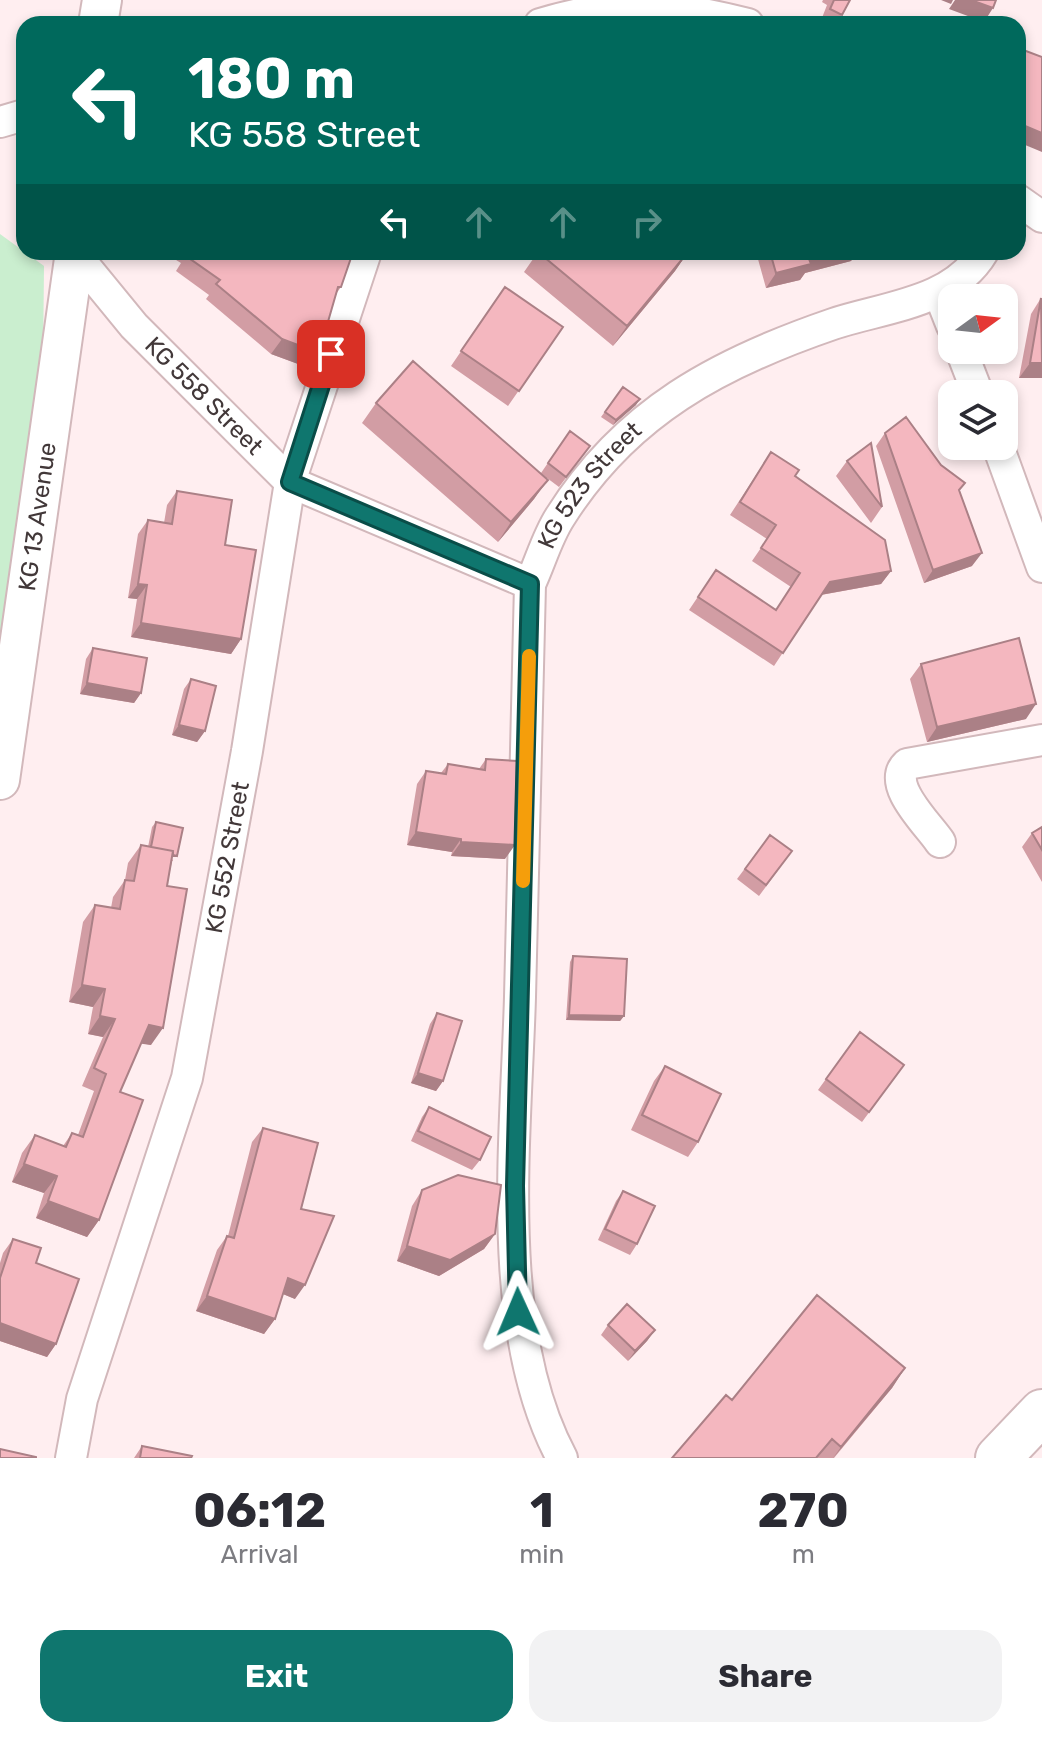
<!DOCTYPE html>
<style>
body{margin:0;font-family:Rubik,sans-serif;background:#f2f2f3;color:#2b2b33;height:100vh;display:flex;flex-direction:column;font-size:30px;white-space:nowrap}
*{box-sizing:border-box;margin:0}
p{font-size:26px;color:#7c7c81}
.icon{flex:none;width:44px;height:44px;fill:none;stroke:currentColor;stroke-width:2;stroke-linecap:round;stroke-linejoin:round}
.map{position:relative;height:1458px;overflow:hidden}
.sheet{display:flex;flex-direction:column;background:#fff;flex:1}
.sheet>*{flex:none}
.banner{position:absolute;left:16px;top:16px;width:1010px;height:244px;border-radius:24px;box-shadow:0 4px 12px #0003;background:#00695c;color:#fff;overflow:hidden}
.needle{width:52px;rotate:75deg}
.fabs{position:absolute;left:938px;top:284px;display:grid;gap:16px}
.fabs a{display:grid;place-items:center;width:80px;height:80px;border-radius:16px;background:#fff;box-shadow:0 4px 12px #0003;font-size:40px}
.pin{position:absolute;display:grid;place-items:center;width:68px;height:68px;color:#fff;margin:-34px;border-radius:16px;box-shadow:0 4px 12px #0006}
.me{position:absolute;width:88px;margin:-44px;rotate:359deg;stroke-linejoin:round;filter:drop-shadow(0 0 6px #0008)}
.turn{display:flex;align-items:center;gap:28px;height:168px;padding:0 40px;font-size:36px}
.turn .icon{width:104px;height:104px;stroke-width:2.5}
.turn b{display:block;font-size:56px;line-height:68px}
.lanes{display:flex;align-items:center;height:76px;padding:0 40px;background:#0003;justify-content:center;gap:40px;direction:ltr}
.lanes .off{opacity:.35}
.eta{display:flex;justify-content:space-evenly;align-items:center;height:136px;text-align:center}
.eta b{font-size:48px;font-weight:700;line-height:56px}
.button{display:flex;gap:16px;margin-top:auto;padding:16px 40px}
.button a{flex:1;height:92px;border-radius:24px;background:#0f766e;color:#fff;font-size:32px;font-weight:700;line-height:92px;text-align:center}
.button a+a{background:#f2f2f3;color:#2b2b33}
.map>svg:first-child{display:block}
.green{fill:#caeecf}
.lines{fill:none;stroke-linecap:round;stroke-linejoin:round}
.minor-casing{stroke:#d2b8bb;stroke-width:34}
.tertiary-casing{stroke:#d2b8bb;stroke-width:42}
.secondary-casing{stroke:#d2b8bb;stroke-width:48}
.minor{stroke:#fff;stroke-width:30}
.tertiary{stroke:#fff;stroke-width:38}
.secondary{stroke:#fff;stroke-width:44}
.wall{fill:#d29da4}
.shaded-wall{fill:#ab8086}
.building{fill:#f4b7bf;stroke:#ab8086;stroke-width:2}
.route-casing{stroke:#0a4d48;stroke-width:20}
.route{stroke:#0f766e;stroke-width:14}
.slow{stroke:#f59e0b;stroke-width:14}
.labels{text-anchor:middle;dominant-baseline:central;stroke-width:7;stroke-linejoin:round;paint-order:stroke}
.street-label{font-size:24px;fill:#423839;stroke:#ffeef0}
</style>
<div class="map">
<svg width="1042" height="1458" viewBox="0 0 1042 1458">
<rect width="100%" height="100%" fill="#ffeef0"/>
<path class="green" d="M0,234L44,266L42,459L0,703Z"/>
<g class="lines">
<defs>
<g id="minor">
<path d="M540,24C620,0 669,4 748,24"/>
<path d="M0,122L24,115"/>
<path d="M1018,200L1042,217"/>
<path id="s1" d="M75,254L134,326L290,482L530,584"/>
<path d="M939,293L952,326"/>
<path d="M961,350L978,394"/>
<path d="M998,446L1042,567"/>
<path d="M940,842C928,824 885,784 907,764L1042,740"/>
<path id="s2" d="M71,1458L82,1399L187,1078L247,751L290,482L366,252"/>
<path id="s3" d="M562,1458C493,1330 516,1139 520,997C523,860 527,722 530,584C540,563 547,537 560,517C626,412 719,363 833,324C884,307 953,303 983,252"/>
</g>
<g id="tertiary">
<path d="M98,24L102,0"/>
<path id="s4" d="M0,780L75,252"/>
</g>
<path id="secondary" d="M998,1458L1042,1412"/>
</defs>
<use href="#minor" class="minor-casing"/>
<use href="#tertiary" class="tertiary-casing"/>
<use href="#secondary" class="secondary-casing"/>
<use href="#minor" class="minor"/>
<use href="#tertiary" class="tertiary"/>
<use href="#secondary" class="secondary"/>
</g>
<path class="wall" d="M823,0H850L836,24H822L820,23L827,5L822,2Z
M163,252H353L341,287L336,294L319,353L309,368L271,354L206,299L209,295L176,271L181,263Z
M538,252H688L675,271L613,346L524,272Z
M756,252H858L851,261L805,273L800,280L766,288Z
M505,287L563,327L508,406L451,366Z
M1041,298L1042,378H1019L1031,314Z
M623,387L636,405L613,425L601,417Z
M376,403L541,473L570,431L590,446L559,487L547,478L534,499L498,542L362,423Z
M885,433L959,491L972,566L924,583L876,446Z
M771,452L891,571L881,584L821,595L774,666L689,610L716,570L776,610L791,587L752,561L767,539L730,515Z
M847,461L882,507L871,523L836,476Z
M177,491L225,545L241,639L231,654L131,637L137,599L128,598L138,534L148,520L164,523L167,505Z
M93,648L141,693L134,703L80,694L86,659Z
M921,664L1026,719L927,742L910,679Z
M191,679L205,731L197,742L172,735L184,689Z
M486,759L505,859L451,856L452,852L407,845L417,784L426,771L441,773L448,764L479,769Z
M156,822L173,861H172L167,886L151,1045L141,1043L120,1092L99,1220L87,1237L36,1218L44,1193L12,1182L22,1153L35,1135L63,1146L72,1133L78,1135L94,1091L82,1086L103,1037L88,1034L93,1007L69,1002L83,922L95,905L111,908L113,897L125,880L128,863L141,845L148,847L152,827Z
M1042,827V882L1022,847L1032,833Z
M770,835L792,851L759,896L737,879Z
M573,956L624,1016L620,1021L566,1020L570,962Z
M437,1013L443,1081L436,1091L411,1083L430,1024Z
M860,1032L904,1065L862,1122L818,1090Z
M665,1066L698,1142L688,1157L631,1130L654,1081Z
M429,1107L480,1160L472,1170L411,1141L422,1117Z
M263,1128L301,1209L295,1299L283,1294L275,1319L264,1334L196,1311L217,1250L227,1236H228L252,1142Z
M422,1190L495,1234L484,1249L439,1276L397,1261L412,1206Z
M623,1191L637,1244L630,1255L598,1240L616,1201Z
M13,1239L36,1263L56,1344L47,1357L0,1341V1263L3,1253Z
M608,1325L655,1330L647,1341L628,1361L601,1335Z
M905,1368L892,1388L834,1458H672Z
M142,1446L191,1458H134Z"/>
<path class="shaded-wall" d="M941,0H953L951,4Z
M955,0H971L993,8L984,22L949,9Z
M1018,123L1042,133V152L1018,142Z
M688,252L675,271L613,346L627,326Z
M838,252H858L851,261L805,273L800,280L766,288L776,273L809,259Z
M282,339L319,353L309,368L271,354Z
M1030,363H1042V378H1019Z
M640,399L636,405L613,425L616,420Z
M548,480L534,499L498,542L511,522Z
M982,553L972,566L924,583L933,570Z
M891,571L881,584L820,595L830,582Z
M138,584L147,585L137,599L128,598Z
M141,623L241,639L231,654L131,637Z
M87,683L141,693L134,703L80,694Z
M1036,704L1026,719L927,742L937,727Z
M179,725L205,731L197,742L172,735Z
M416,832L461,839L452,852L407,845Z
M461,842L515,845L505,859L451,856Z
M82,985L105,989L93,1007L69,1002Z
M569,1015L624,1016L620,1021L566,1020Z
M100,1016L115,1019L103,1037L88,1034Z
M149,1025L163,1028L151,1045L136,1043Z
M418,1073L443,1081L436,1091L411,1083Z
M24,1164L57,1176L44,1193L12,1182Z
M48,1201L99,1220L87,1237L36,1218Z
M495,1234L484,1249L439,1276L397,1261L407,1246Z
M288,1278L305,1285L295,1299L278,1292Z
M207,1296L275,1319L264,1334L196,1311Z
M0,1323L56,1344L47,1357L0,1341Z
M655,1330L647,1341L628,1361L635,1351Z
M905,1368L892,1388L833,1458L841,1447Z"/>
<path class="building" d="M834,0H850L842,15L830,9Z
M971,0H996L993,8Z
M1018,48L1042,57V133L1018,123Z
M190,252H353L341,287H338L319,353L282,339L216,284L220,280L186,256Z
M538,252H688L627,326Z
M770,252H838L809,259L811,264L776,273Z
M505,287L563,327L519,391L461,351Z
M1041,298L1042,363H1030Z
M413,361L548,480L511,522L376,403Z
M623,387L640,399L616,420L605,412Z
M906,417L941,465L965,483L959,490L982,553L933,570L885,433Z
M570,431L590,446L566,477L548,463Z
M871,443L882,507L847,461Z
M771,452L799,470L795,476L885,540L891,571L830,582L783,653L698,597L716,570L776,610L800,573L761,548L776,525L740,502Z
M177,491L232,500L225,545L256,550L241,639L141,623L147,585L138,584L148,520L172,524Z
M1019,638L1036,704L937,727L921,664Z
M93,648L147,658L141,693L87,683Z
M191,679L216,686L205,731L179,725Z
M486,759L517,761L515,845L461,842V839L416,832L426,771L446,774L448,764L485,770Z
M156,822L183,828L177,856L173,855V851L151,847Z
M1042,827V850L1032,833Z
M770,835L792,851L766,885L745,869Z
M141,845L173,851L167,886L187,889L163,1028L149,1025L120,1092L143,1100L99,1220L48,1201L57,1176L24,1164L35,1135L66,1147L72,1133L83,1137L106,1074L94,1068L115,1019L100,1016L105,989L82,985L95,905L120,909L125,880L134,881Z
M573,956L627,959L624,1016L569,1015Z
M437,1013L462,1021L443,1081L418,1073Z
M860,1032L904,1065L869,1112L826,1079Z
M665,1066L721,1094L698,1142L642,1115Z
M429,1107L491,1137L480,1160L418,1131Z
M263,1128L318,1143L301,1209L334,1216L305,1285L288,1278L275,1319L207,1296L227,1236L234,1238Z
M458,1175L501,1185L495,1234L450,1260L407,1246L422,1190Z
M623,1191L655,1206L637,1244L605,1229Z
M13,1239L41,1248L36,1263L79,1279L56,1344L0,1323V1278Z
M817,1295L905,1368L841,1447L832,1439L816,1458H672L726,1395L732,1400Z
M627,1304L655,1330L635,1351L608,1325Z
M142,1446L192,1456L191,1458H140Z
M0,1449L36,1457V1458H0Z"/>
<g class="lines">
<defs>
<path id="route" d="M331,354L290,482L530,584L515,1186L518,1312"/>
</defs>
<use href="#route" class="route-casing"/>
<use href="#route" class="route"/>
<path class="slow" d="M523,881L529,656"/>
</g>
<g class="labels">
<g class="street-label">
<text stroke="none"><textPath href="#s1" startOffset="192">KG 558 Street</textPath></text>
<text stroke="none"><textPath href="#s3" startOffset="998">KG 523 Street</textPath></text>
<text stroke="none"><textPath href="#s4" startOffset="266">KG 13 Avenue</textPath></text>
<text stroke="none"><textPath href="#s2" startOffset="622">KG 552 Street</textPath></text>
</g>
</g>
</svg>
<div class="fabs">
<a><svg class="needle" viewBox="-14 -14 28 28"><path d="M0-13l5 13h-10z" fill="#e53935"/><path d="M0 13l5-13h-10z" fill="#7c7c81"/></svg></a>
<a><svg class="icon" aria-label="layers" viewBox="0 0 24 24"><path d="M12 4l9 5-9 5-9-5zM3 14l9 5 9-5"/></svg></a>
</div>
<div class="pin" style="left:331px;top:354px;background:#d93025"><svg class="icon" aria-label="arrive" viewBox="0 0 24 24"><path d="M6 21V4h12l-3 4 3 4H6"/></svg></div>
<svg class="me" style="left:518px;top:1312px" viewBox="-20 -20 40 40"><path d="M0-17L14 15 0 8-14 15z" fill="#0f766e" stroke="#fff" stroke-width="4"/></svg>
<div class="banner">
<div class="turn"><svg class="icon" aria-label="left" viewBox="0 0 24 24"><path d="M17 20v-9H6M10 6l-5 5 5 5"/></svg><div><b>180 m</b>KG 558 Street</div></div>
<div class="lanes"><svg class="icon" aria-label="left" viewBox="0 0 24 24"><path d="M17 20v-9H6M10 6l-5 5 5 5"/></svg><svg class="icon off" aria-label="ahead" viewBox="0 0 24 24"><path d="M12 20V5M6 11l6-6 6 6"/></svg><svg class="icon off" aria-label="ahead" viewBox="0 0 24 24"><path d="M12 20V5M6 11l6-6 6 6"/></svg><svg class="icon off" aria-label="right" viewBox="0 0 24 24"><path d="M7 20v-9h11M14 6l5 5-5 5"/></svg></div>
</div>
</div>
<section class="sheet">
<div class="eta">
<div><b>06:12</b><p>Arrival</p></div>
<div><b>1</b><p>min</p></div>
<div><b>270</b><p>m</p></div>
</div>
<div class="button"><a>Exit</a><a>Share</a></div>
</section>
